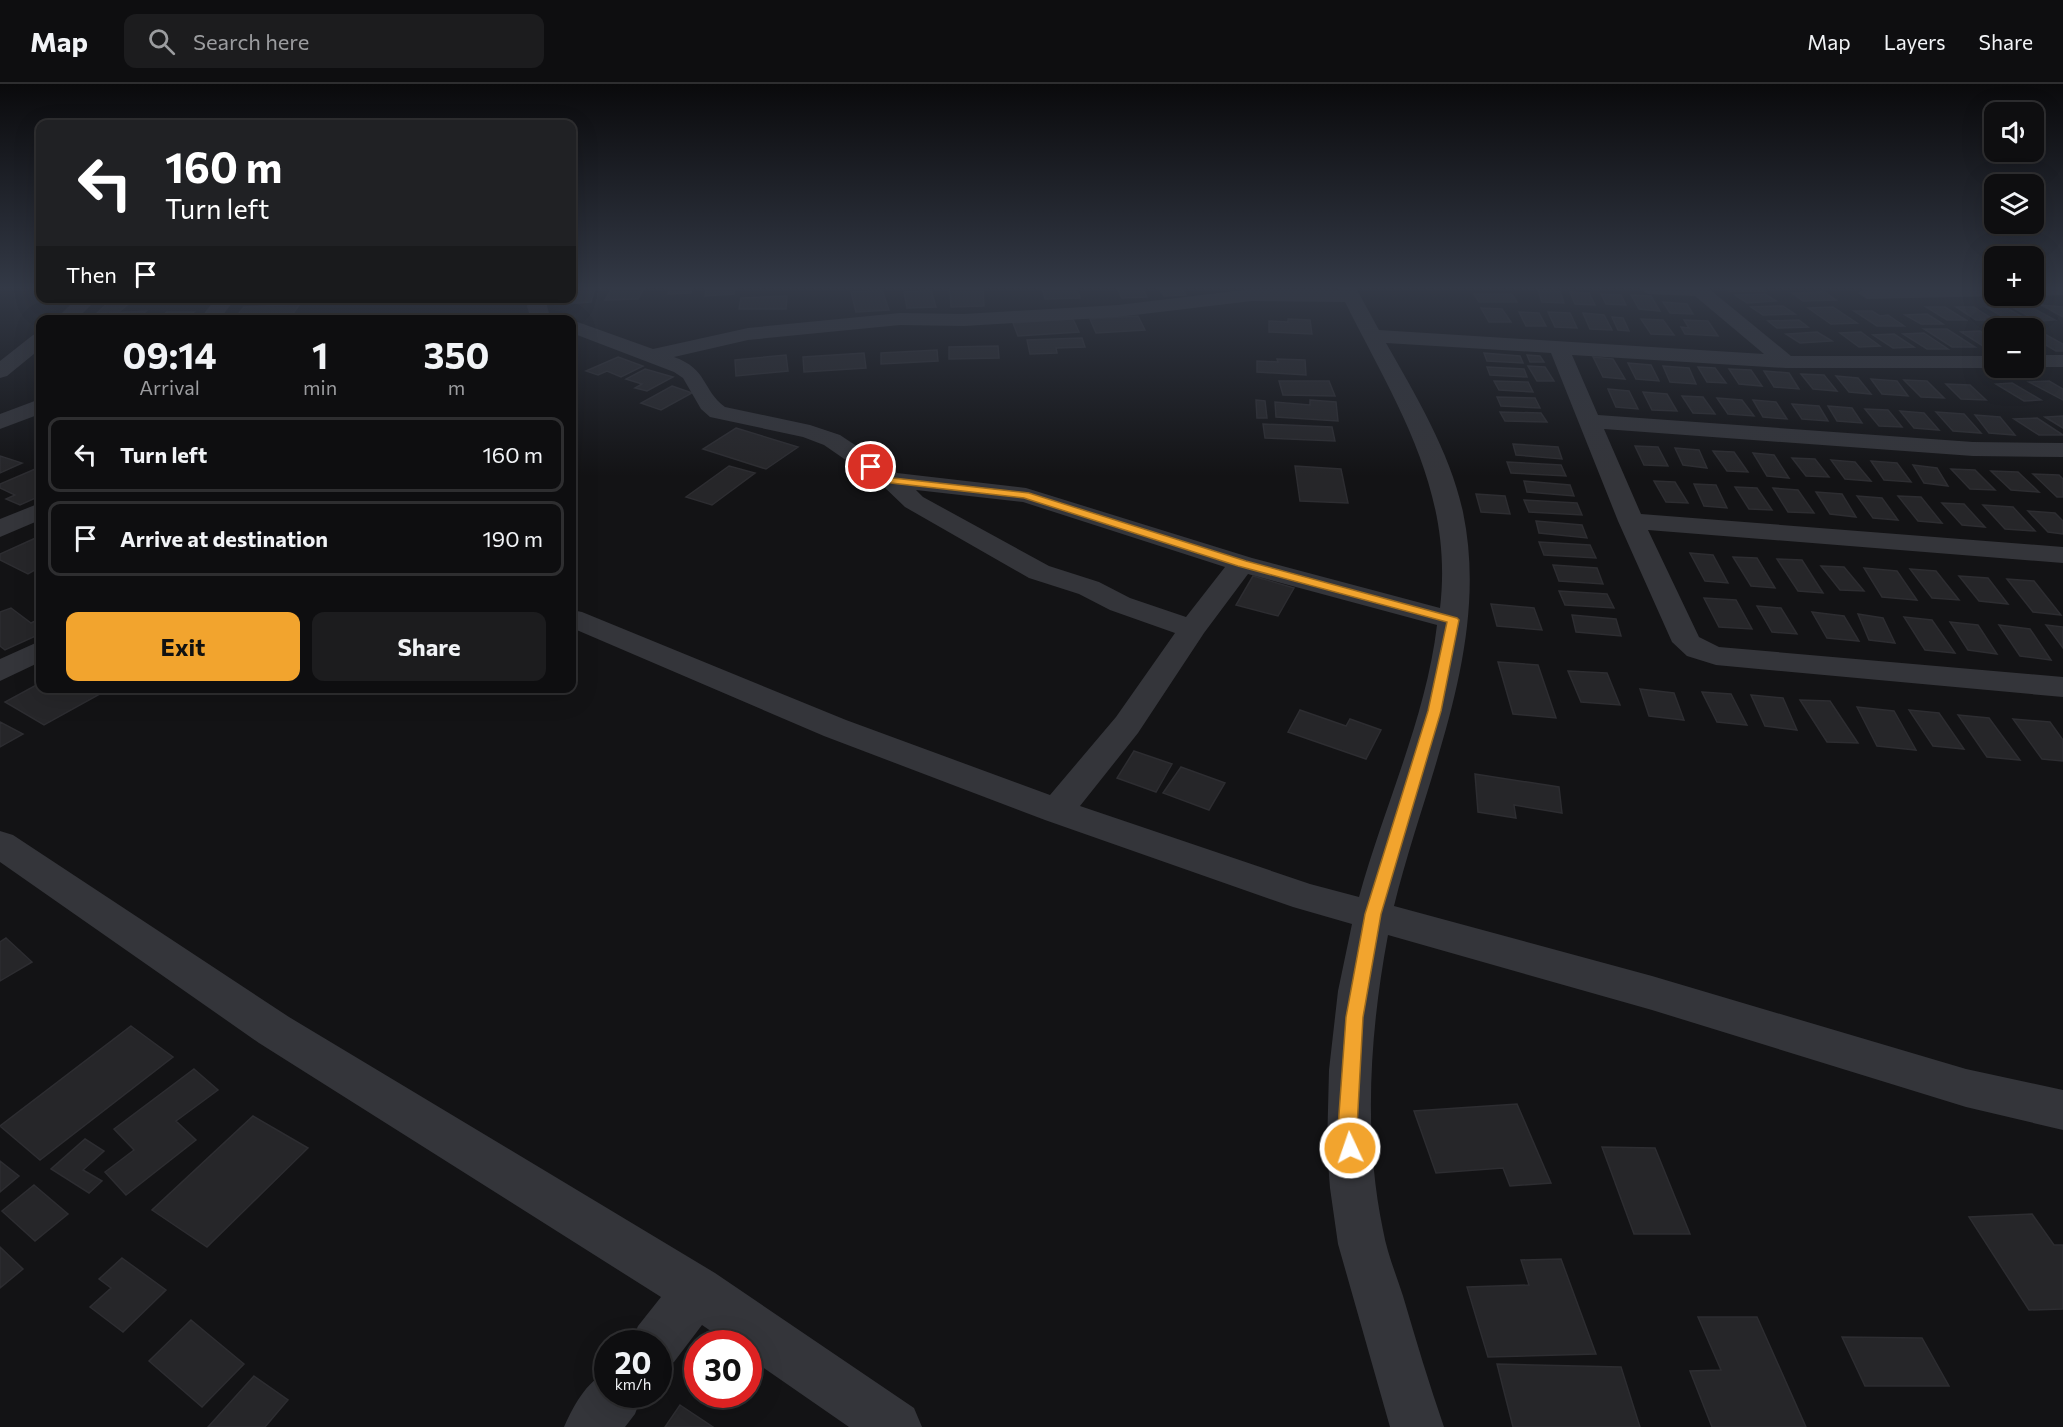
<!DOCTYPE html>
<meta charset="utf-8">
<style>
body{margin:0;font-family:Commissioner,sans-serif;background:#1c1c1e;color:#f1f3f6;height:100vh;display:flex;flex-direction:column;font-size:22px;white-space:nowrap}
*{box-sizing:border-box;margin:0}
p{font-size:20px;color:#9b9c9f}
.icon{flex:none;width:33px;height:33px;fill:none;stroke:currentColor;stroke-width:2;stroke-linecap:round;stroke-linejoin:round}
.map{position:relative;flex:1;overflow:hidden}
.panel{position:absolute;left:36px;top:231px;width:540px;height:378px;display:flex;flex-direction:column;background:#0e0e10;border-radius:12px;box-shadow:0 6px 24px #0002,0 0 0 2px #2e2e30}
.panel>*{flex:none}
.banner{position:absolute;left:36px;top:36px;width:540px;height:183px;border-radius:12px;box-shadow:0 6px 24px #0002,0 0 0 2px #2e2e30;background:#202124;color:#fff;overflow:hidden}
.buttons{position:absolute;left:1984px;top:18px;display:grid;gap:12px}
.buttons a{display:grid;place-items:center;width:60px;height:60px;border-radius:12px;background:#0e0e10;box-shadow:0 6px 24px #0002,0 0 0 2px #2e2e30;font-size:30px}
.speed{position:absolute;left:594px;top:1246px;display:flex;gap:12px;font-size:30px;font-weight:700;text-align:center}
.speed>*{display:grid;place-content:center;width:78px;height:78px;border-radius:50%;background:#0e0e10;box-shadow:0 6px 24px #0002,0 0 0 2px #2e2e30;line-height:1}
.speed small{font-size:15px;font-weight:400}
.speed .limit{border:9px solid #d22;background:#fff;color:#111}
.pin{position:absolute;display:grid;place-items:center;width:51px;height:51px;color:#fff;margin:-26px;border:3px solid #fff;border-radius:50%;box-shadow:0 2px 6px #0007}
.me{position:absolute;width:66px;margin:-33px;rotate:357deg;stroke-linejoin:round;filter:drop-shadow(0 0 4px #0008)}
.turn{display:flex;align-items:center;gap:21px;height:126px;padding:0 30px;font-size:27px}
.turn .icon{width:78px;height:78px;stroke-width:2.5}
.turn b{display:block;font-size:42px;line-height:51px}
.then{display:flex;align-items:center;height:57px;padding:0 30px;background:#0003;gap:12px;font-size:22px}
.eta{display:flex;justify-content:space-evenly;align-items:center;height:102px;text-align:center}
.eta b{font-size:36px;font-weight:700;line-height:42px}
.cta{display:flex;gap:12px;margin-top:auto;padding:12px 30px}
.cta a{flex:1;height:69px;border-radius:12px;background:#f2a42e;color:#111;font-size:24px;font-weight:700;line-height:69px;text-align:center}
.cta a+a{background:#1c1c1e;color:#f1f3f6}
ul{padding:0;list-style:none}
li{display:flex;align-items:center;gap:18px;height:75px;margin:0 12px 9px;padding:0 18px;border:3px solid #2e2e30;border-radius:12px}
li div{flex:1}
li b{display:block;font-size:22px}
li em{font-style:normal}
header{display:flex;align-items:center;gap:36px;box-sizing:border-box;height:84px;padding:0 30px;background:#0e0e10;border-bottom:2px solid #2e2e30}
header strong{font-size:28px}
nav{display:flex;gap:33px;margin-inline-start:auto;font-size:21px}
.search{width:420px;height:54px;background:#1c1c1e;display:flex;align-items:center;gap:15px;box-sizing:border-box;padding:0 21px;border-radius:12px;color:#9b9c9f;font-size:22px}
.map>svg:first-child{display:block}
.building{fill:#262629;stroke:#2d2d31;stroke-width:1.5}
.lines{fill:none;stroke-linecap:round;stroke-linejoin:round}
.minor{fill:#34353a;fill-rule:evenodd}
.route{fill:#f2a42e;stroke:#9d6b1e;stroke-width:1.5}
</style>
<header>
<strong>Map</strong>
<div class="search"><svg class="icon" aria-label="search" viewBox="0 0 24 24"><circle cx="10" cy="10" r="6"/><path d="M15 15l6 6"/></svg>Search here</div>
<nav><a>Map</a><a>Layers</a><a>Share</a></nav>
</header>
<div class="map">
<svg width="2063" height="1343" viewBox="0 0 2063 1343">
<rect width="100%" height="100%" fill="#131315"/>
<path class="building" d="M572,204H595L591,218L565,220L567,214H572Z
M612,204H644L638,215L605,216Z
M669,204H692L691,209L668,210Z
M735,204L734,210L705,212L706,205Z
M950,204H983L984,222L951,223Z
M1042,204H1077L1080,214L1045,215Z
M1117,204H1142L1147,213L1122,214Z
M1159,204H1181L1186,211L1164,212Z
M1726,204H1761L1765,207H1729Z
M882,206L889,226L856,228L851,208Z
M931,206L936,223L907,224L904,208Z
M1538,206L1560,207L1564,219L1542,218Z
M1570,208L1589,209L1595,221L1575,220Z
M1825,208L1836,216L1803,217L1792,209Z
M1474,210H1512L1517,218H1479Z
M1601,210L1621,211L1626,221L1606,220Z
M1765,210L1776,217L1747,219L1735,211Z
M1631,211L1651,212L1660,227L1639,225Z
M787,212L786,225H739L741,214Z
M253,214H296L250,218Z
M132,217L120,227L97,229L109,218Z
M1663,218L1687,220L1693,230L1670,229Z
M300,220L292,231L235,234L244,223Z
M2041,221L2063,223V233Z
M1783,222L1795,230L1763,231L1751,223Z
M1833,223L1857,239L1831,240L1808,224Z
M1926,223H1945L1966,236H1947Z
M1956,223H1974L1994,236H1976Z
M1986,223H2005L2028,236H2008Z
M2031,223L2055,236L2037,237L2014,224Z
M1481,224L1502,225L1511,238H1489Z
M146,227L137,236H103L110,229Z
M1854,227H1872L1880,232L1888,231L1904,242H1877Z
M167,228H194L184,236H157Z
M1519,228L1539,229L1546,242H1526Z
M1548,228L1570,229L1577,244L1555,243Z
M1583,229L1604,231L1612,246L1590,245Z
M1927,230L1943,240H1921L1905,231Z
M1138,232L1145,246L1096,249L1090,235Z
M1612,233L1623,234L1629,247L1618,246Z
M1073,235L1079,248L1018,252L1013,239Z
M1288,235L1310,236L1312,250L1269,248V237L1288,238Z
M1641,235L1663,236L1674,251L1651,250Z
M1684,236L1708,237L1718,252L1685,250L1681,243L1689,244Z
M1799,236L1808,243L1777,244L1768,237Z
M1924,245H1947L1975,263H1952Z
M1980,247L1995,257V263L1986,264L1961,248Z
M1817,248L1832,257L1800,259L1786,250Z
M1861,248L1880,262L1859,263L1840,249Z
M2034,248H2041L2063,260V267H2056L2034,254Z
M1924,249L1948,265H1927L1903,250Z
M1894,250L1914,263L1893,264L1873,251Z
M1082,254L1085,263L1056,264L1057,269L1030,270L1027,256Z
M998,262L999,274L949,275V263Z
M937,266L938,277L881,280V269Z
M864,269L866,284L804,288L803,273Z
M1484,269L1520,272L1523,279L1487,277Z
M786,271L788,287L736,292L735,276Z
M1527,271L1540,272L1544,278H1530Z
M618,273L643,282L621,293L607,287L598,291L586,287Z
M1593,273L1613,275L1625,295L1603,293Z
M1277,275L1305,276L1306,291L1257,288V277L1278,278Z
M1628,279L1651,281L1659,297L1636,295Z
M1528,282L1545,283L1554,297H1537Z
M1663,282L1689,284L1696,300L1670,298Z
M1487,283L1524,285L1527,293L1490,291Z
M1698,283L1715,284L1726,299L1707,298Z
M645,285L673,293L647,307L635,304L642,300L626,295Z
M1729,285L1751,286L1762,302L1739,300Z
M1764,287L1789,289L1799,305L1774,303Z
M1801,290L1824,291L1837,307L1813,305Z
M1836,292L1858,294L1871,310L1849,308Z
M1871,295L1897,297L1908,312L1882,310Z
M1904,296L1927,297L1944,314L1921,313Z
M1279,297H1329L1335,312L1283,311Z
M1494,297L1528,298L1533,308L1499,306Z
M2049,297L2063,305V316L2029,298Z
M2012,299L2041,316L2024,317L1996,300Z
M1946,300L1970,301L1986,316L1961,315Z
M672,302L692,309L661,326L641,319Z
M1608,305L1629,307L1638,325L1616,323Z
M1643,308L1667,310L1677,327L1652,326Z
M1682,312L1703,313L1715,330L1693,329Z
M1497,313L1535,314L1540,324L1501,322Z
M1717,314L1742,316L1754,332L1728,330Z
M1256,316L1265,317L1267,334H1257Z
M1310,316L1336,318L1338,337L1276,333L1275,318L1310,321Z
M1753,316L1776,318L1787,335L1763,333Z
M1792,320L1819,322L1828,337L1802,335Z
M1828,322L1852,324L1862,339L1837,337Z
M1865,325L1888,326L1902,343L1879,342Z
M1900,327L1924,329L1939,346L1914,344Z
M1500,328L1541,329L1547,338L1505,337Z
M1936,328L1964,330L1981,349L1953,347Z
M1975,331L2000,333L2015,351L1989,349Z
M2063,332V344L2045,333Z
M2037,334L2063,351H2039L2014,335Z
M1263,340L1332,343L1335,357L1265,354Z
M736,344L798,363L766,385L703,365Z
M1513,360L1558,363L1562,375L1516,371Z
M1635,362L1658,363L1668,382L1644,381Z
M1675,364L1699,366L1707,384L1683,381Z
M1713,367L1734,368L1748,388L1727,387Z
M1753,369L1774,371L1789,394L1767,392Z
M0,372L22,379L0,389Z
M1792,374L1815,375L1829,393L1806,392Z
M1831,376L1855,378L1871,397L1845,395Z
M1871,377L1897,379L1911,398L1884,396Z
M1507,378L1561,381L1566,392L1511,389Z
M1913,381L1937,384L1948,402L1924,399Z
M729,382L755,389L712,421L686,413Z
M1295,382L1341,385L1348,419L1300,417Z
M40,383V412L20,421L6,415L15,411L0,404V400Z
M1951,385L1975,386L1995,406L1970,405Z
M1991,387L2018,388L2039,408L2011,406Z
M2033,390L2059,391L2063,395V413H2057Z
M1524,397L1570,401L1574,412L1527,408Z
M1654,397L1675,398L1688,419L1666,418Z
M1694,400L1716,401L1727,424L1704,422Z
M1735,403L1757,404L1772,426L1749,425Z
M1773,404L1798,406L1814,429L1788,428Z
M1816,408L1842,410L1856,433L1830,430Z
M1476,410L1505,412L1510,430L1481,428Z
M1857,412L1882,414L1898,436L1873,434Z
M1898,412L1921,413L1942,439L1918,437Z
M1524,416L1577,419L1582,431L1529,428Z
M1942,419L1964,420L1985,443L1962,441Z
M1983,421L2013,423L2035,447L2005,445Z
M2028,427L2055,429L2063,437V450L2048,448Z
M1536,437L1582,441L1587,454L1539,449Z
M40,452V483L28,490L0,476V470Z
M1539,458L1590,461L1596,474L1544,471Z
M1690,469L1713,471L1728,499L1705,497Z
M1733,473L1757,474L1775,504L1751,502Z
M1777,475L1802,476L1823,509L1798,507Z
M1553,481L1597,484L1603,500L1559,497Z
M1821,482L1844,483L1864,507L1840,506Z
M1864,484L1897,487L1917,516L1882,513Z
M1910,485L1936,487L1959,516L1932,514Z
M1253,492L1294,504L1278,532L1236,521Z
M1959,492L1988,494L2008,520L1979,517Z
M2007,495L2034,497L2061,531L2033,528Z
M1559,507L1607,510L1614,524L1565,521Z
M1704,514L1736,516L1752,545L1719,543Z
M1491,520L1534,524L1542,546L1497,542Z
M1757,522L1781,524L1797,550L1772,548Z
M11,524L31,539L37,536L40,538V550L5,566L0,562V528Z
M1812,528L1844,532L1859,557L1827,554Z
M1858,530L1883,534L1895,559L1869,556Z
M1572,531L1616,535L1621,552L1576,548Z
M1904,533L1932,536L1955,569L1925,566Z
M1950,538L1978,541L1997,570L1968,566Z
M1999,541L2030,545L2051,576L2020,572Z
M2046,541L2063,543V564Z
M1498,578L1538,581L1556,634L1513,630Z
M1568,587L1607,589L1620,621L1581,618Z
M40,599V604L109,605L44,641L5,618Z
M1640,605L1674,609L1684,636L1649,632Z
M1702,608L1731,610L1747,641L1717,638Z
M1751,611L1783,614L1797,646L1765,642Z
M1800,616L1830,617L1858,659L1827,658Z
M1857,623L1894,627L1916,666L1877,662Z
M1300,626L1346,642L1350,635L1381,646L1366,675L1288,648Z
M1909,626L1939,629L1964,665L1933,662Z
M1958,631L1989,634L2020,676L1987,673Z
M2013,635L2050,638L2063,656V677L2042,675Z
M0,638L23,650L0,663Z
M1134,667L1172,680L1156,708L1117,694Z
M1181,683L1225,699L1209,726L1163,709Z
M1475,690L1559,703L1562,729L1514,721L1516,734L1478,728Z
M6,854L32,878L0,897V858Z
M131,942L173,973L40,1076L0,1042Z
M194,985L218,1006L176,1037L196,1056L126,1111L105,1088L134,1066L114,1045Z
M1517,1020L1551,1099L1510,1102L1503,1084L1436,1089L1414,1027Z
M253,1032L308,1064L207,1163L152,1126Z
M85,1055L104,1067L83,1086L102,1097L89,1109L51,1085Z
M1602,1063L1655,1064L1690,1150H1634Z
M0,1077L19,1092L0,1108Z
M34,1101L68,1130L35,1157L2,1127Z
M2032,1130L2054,1161H2063V1225L2029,1226L1969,1133Z
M0,1163L23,1185L0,1204Z
M122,1174L166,1206L123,1248L90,1223L111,1204L99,1195Z
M1561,1175L1596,1270L1488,1273L1467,1203L1529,1201L1521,1176Z
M1698,1233H1757L1806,1343H1712L1690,1287L1721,1286Z
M191,1236L244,1280L202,1323L149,1277Z
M1842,1253L1922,1254L1949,1302H1865Z
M1497,1280L1621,1283L1640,1343H1513Z
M254,1292L288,1316L265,1343H208Z
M680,1321L713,1343H665Z"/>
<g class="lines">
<path class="minor" d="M1338,204H1356L1379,246L1764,270L1695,212L1648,210L1639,204H1708L1791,272H1995V284H1998H1786L1572,271L1598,331L1973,358L2063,359V373L1973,372L1604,345L1641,430L2063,463V479L1648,446L1699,553L1719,563L2063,593V613L1716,581L1687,572L1672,558L1618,437L1551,269L1386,259C1416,312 1450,368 1463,428C1491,562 1425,695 1394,822L1652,892L1966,985L2063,1006V1046L1966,1023L1652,926L1388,851C1370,947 1363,1050 1383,1146C1387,1169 1396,1190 1403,1212C1416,1256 1429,1300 1444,1343H1390L1338,1160L1330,1104L1327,1065L1329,986L1338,907L1352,840L1293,823L1045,736L824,652L572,544V526L582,528L846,636L1050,711L1116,633L1175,549L1110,526L1079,510L1029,494L905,423L882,401L824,361L803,353L710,333L701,325L683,294L674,288L572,249V236L653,265L748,244L900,229L964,230L1118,221L1252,205L1339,206ZM1252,217L1345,218C1395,318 1454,406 1440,524L1252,474L1026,404L897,389L840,351L810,341L725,323C702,306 708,285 674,273L748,256L900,241L964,242L1118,233ZM916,406L1023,418L1225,483L1186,533L1130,514L1099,498L1049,482L923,413ZM1248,490L1437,541C1426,634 1384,722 1359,813L1310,800L1080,722L1138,649L1204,549Z
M1995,204V212H1999L1867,215L1858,209L1864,204Z
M2034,204H2063V211L2034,212Z
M77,214H98L76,236H55Z
M216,214H236L219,236H199Z
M530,214H549L547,222L549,229L544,236H525L529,229L527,222Z
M40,249V265L7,292L0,294V277L33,251Z
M2034,271H2063V283H2034Z
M40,315V330L0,345V330Z
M40,419V436L0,453V435Z
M40,557V578L0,597V575Z
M0,747L13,751L289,933L715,1189L914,1324L922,1343H849L748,1273V1260H730L702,1241L674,1278L658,1285V1260H630L638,1242L661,1213L259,959L0,778Z
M608,1288V1311H642L635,1330L625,1343H564C573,1323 586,1297 608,1288Z"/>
</g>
<linearGradient id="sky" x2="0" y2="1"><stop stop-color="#0a0a0c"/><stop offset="0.52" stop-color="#333946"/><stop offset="1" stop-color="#333946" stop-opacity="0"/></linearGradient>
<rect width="2063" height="392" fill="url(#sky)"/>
<path class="route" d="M871,380L893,394L1029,409L1246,477L1457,534L1459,536L1441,627L1381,830L1363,933L1357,1044L1359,1064L1356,1070L1350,1073L1343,1070L1338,1044L1346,933L1365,830L1428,627L1447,538L1238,482L1024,414L891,399L868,386L866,383Z"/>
</svg>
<div class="buttons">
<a><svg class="icon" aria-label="sound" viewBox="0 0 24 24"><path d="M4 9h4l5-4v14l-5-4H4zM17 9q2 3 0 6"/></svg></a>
<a><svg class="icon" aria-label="layers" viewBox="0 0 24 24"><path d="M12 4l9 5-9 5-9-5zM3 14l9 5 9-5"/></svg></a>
<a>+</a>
<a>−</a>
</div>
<div class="speed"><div>20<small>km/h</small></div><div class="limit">30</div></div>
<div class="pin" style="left:871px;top:383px;background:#d93025"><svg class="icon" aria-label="arrive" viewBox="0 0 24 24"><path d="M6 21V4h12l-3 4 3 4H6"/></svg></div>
<svg class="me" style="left:1350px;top:1064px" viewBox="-20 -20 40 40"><circle r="17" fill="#f2a42e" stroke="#fff" stroke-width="3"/><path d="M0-11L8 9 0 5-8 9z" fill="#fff"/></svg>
<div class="banner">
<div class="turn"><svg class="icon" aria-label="left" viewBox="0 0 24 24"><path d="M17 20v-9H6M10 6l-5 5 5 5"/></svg><div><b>160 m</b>Turn left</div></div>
<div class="then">Then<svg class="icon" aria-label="arrive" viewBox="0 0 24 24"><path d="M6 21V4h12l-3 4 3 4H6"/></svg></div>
</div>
<section class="panel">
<div class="eta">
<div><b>09:14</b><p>Arrival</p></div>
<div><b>1</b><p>min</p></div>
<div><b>350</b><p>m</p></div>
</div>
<ul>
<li><svg class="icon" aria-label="left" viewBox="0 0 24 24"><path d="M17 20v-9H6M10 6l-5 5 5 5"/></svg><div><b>Turn left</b></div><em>160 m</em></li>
<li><svg class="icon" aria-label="arrive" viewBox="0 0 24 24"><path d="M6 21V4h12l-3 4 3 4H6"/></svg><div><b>Arrive at destination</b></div><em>190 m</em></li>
</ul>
<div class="cta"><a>Exit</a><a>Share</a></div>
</section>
</div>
